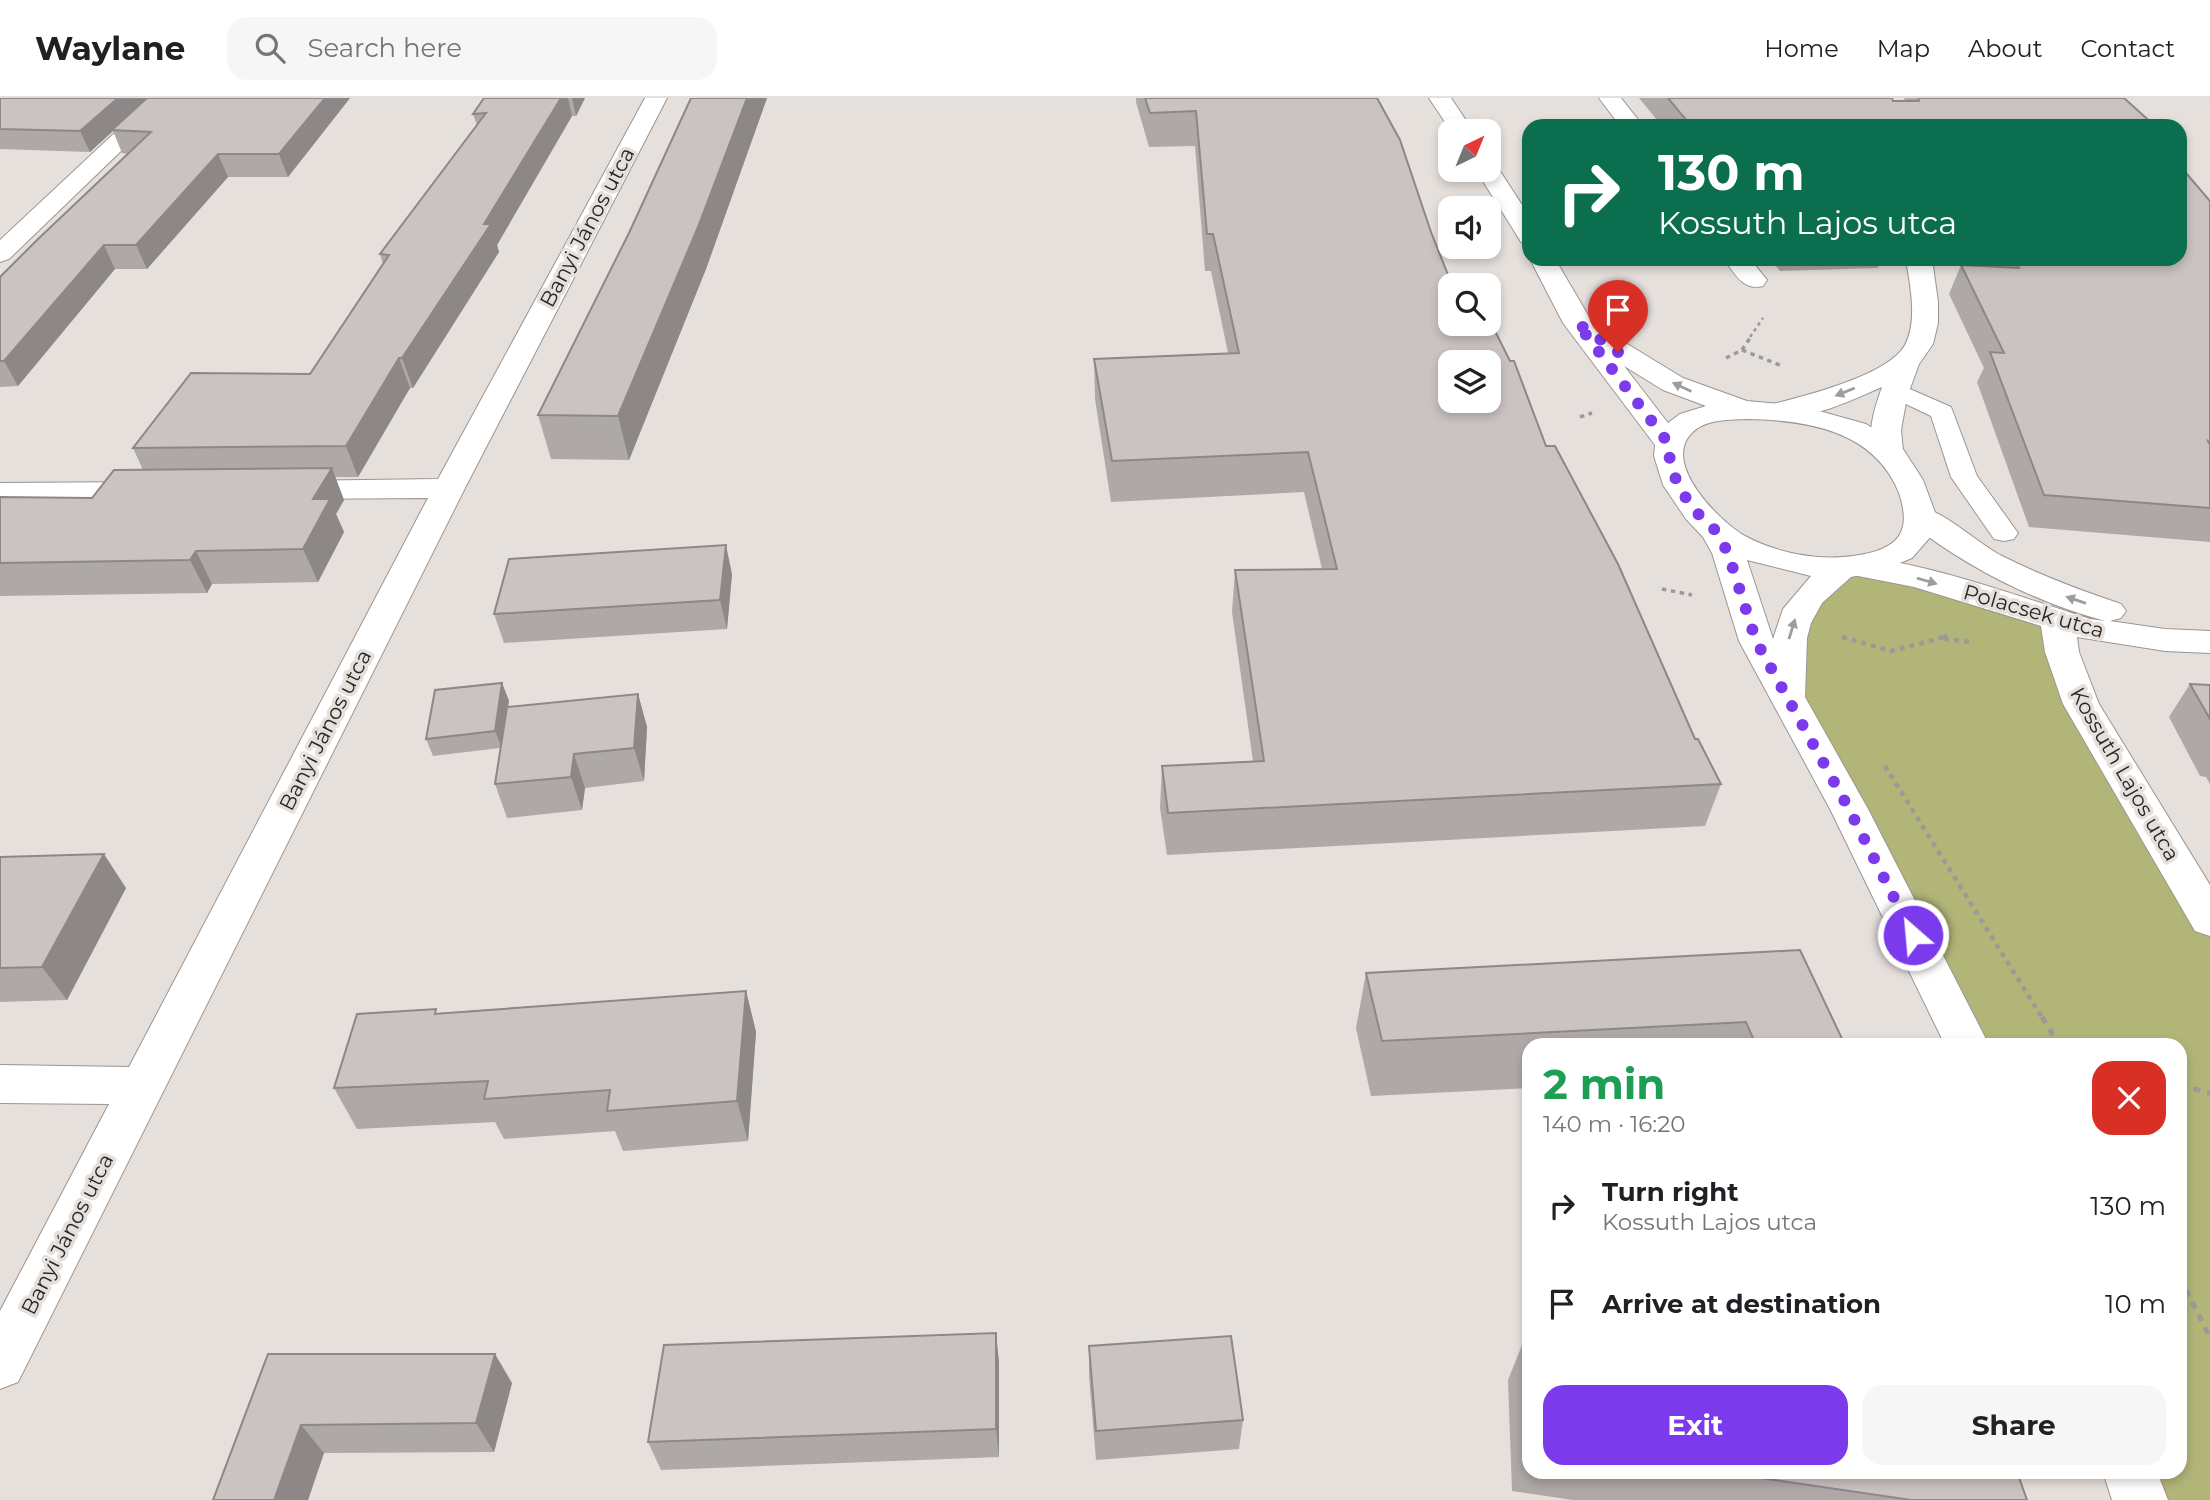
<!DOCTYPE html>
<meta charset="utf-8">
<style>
body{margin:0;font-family:Montserrat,sans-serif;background:#f6f6f6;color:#202124;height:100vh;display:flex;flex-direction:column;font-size:26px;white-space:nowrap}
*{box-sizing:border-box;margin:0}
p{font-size:23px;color:#757577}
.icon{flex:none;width:38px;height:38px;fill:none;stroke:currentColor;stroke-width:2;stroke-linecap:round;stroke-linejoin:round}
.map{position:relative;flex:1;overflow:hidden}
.drawer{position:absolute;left:1522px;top:940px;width:665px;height:441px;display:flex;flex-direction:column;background:#fff;border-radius:21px;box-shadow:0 4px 10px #0003}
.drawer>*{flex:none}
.banner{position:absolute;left:1522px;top:21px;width:665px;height:147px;border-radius:21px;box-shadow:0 4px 10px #0003;background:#0b6e4f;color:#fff;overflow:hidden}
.needle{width:46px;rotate:43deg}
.controls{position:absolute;left:1438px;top:21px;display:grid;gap:14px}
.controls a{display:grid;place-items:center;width:63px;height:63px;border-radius:14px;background:#fff;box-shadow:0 4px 10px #0003;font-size:35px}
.pin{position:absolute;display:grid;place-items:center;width:60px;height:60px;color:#fff;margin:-72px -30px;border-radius:50% 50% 50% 0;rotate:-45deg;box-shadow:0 0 7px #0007}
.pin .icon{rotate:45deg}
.me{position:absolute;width:77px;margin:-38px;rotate:333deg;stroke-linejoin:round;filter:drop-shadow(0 0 5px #0008)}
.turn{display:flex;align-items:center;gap:24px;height:147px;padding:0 21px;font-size:32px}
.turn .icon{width:91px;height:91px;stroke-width:2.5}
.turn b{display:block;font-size:49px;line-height:60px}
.round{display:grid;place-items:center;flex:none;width:74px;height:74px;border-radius:21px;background:#f6f6f6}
.summary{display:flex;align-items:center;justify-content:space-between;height:119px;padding:0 21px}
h1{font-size:42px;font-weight:700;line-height:52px;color:#1e9e55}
.cta{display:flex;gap:14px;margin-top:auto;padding:14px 21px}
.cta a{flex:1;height:80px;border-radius:21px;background:#7c3aed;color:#fff;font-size:28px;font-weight:700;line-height:80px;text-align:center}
.cta a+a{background:#f6f6f6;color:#202124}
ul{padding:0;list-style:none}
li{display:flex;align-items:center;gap:21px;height:98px;padding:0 21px}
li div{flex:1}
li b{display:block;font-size:26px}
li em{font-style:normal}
header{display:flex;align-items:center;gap:42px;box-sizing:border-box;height:98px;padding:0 35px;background:#fff;border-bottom:2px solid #e0e0e0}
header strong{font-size:33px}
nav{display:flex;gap:38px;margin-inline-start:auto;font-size:24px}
.search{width:490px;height:63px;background:#f6f6f6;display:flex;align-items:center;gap:18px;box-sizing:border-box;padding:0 24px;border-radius:21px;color:#757577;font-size:26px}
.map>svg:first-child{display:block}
.green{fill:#b2b578}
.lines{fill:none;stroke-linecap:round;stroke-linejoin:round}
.service-casing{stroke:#9b9592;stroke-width:2}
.minor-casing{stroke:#9b9592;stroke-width:2}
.tertiary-casing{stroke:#9b9592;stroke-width:2}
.path-far3{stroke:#9e9996;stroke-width:2.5;stroke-dasharray:3.5 3.5;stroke-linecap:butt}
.path-far2{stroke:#9e9996;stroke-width:3.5;stroke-dasharray:4.5 4.5;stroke-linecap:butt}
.path-far1{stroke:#9e9996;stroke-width:4.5;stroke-dasharray:5 5;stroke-linecap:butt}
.path{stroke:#9e9996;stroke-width:5;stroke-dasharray:7 7;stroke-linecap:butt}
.service{fill:#fff;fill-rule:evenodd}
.minor{fill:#fff;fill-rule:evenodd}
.tertiary{fill:#fff;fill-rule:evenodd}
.wall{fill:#aea8a6}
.shaded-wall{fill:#8d8887}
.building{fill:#cac3c1;stroke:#8d8887;stroke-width:2;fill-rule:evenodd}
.oneway{fill:#9e9d9c}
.route{stroke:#7c3aed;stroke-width:12;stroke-dasharray:0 21.6}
.labels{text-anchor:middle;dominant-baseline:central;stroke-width:7;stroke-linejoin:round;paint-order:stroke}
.street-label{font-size:21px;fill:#282624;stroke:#e6e0dc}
</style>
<header>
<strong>Waylane</strong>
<div class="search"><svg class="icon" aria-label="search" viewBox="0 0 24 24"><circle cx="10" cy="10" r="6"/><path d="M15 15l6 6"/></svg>Search here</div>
<nav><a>Home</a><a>Map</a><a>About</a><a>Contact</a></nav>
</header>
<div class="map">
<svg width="2210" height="1402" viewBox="0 0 2210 1402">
<rect width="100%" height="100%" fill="#e6e0dc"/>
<path class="green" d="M1840,471L2058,524L2062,554L2210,822V1402H2140L2130,1374H2180V947H1967L1849,711L1786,555Z"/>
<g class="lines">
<defs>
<path id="service" d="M1896,285L1951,309L1977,378L2018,435L2014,441L2004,443L1994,441L1951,379L1931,318L1887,297L1884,292L1887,287Z"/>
<path id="minor" d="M152,0H176L9,161L0,164V142Z
M645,0H667L465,390L18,1284L0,1291V1213L109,1006L0,1005V967L129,969L428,400L290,401L279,399L274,392L279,385L290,383L438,381Z
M1599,0H1621L1643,28H1620Z
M1724,161H1750L1767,182L1763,188C1743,193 1735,176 1724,161Z
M1906,161H1932L1938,204V225L1933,246L1919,266L1907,299L1901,332L1903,353L1899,359L1888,362L1877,359C1864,340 1875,309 1882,289C1854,301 1803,326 1773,318L1768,312L1773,306C1805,298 1889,277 1905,247C1918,222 1910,188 1906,161Z
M149,384L160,386L165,393L160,400L149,402L0,403V385Z
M1922,409C1945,415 1977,444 2000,457C2039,477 2080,492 2121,506L2126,513L2121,520L2110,523L2165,531L2210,533V555L2165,553L2077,539L2079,554L2099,606L2210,787V838L2195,833L2063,606L2045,554L2041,528L1914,489L1848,476L1844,469L1848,462C1891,451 2041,506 2090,521L2105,523C2035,504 1968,470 1911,426L1906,419L1911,412Z"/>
<path id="tertiary" d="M1429,0H1451L1473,33H1451Z
M1489,65L1496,67L1530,119V146L1521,144L1476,72H1489Z
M1530,161H1555L1598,234L1611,236L1683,280L1747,303L1801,308L1866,326L1901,348L1923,382L1936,417L1932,437L1912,460L1880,473L1851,479L1822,505L1811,525L1807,540L1805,599L1868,711L1989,947H1945L1830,711L1739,543L1712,455L1703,439L1686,421L1663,387L1654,358L1655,347L1563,225ZM1624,268L1663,292L1706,308L1680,316L1668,325ZM1746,321C1806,322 1874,332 1899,395C1903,407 1907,424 1900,436C1892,451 1869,456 1853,458C1817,463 1777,455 1745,438C1720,424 1662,366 1691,336C1704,321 1728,322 1746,321ZM1747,462L1811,478L1783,511L1773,541Z
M2103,1374H2157L2168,1402H2112Z"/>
</defs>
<use href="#service" class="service-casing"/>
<use href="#minor" class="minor-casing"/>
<use href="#tertiary" class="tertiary-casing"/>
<path class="path-far3" d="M1750,239L1763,220"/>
<path class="path-far2" d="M1742,252L1752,237
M1726,260L1742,252L1782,268
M1580,319L1592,315
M1662,491L1692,497
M1842,539L1846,540
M1944,540L1948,534"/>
<path class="path-far1" d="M1842,539L1891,553L1945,539
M1944,541L1971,544
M1885,668L2043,921"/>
<path class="path" d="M2042,919L2059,947
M2180,987L2210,995
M2180,1179L2210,1240"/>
<use href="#service" class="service"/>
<use href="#minor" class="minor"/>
<use href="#tertiary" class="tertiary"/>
</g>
<path class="wall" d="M0,0H350L288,79H228L147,171H115L18,288L0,289V179L128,56L122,55L113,33L90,54L0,51Z
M484,0H585L576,18H572L497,147L499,154L413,290H410L358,379H335L344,402L336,416L344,434L318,484L212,486L207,495L0,498V399L92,400L143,372L133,350L310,276L383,166L380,156L477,27L473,16Z
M691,0H767L706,171L629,362L551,361L538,317L629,135Z
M1136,0H1377L1451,226L1546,348L1695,641L1721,686L1705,728L1167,757L1160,710L1162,668L1253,663L1232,514L1235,472L1322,471L1304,394L1111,404L1095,301L1094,261L1228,255L1211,173H1205L1195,48L1149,49L1136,4Z
M1639,0H1892L1893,3H1905L1904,0H2124L2155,28H1662Z
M2210,103V444L2029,429L1977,284L1984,270L1949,196L1961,167L1988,169L1983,161H2180Z
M1770,161H1881L1878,170L1780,173Z
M732,476L727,531L504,545L494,516Z
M502,585L509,603L508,609L638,596L647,629L644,683L585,690L582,712L507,720L495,686L500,650L433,658L426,641Z
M2190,586L2210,587V686L2206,679L2200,678L2169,619Z
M0,759L126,790L67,902L0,904Z
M1800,852L1845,947H1530V990L1371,998L1356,930L1366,875Z
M746,893L756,934L748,1043L623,1053L615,1033L504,1041L495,1024L357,1031L334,990L438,915Z
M1530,1080V1150L1522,1101Z
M1528,1232H1530V1374H2017L2027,1402H1573L1512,1393L1508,1282Z
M996,1235L999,1265V1359L661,1372L648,1344Z
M1089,1248L1243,1322L1239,1351L1096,1362L1089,1278Z
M268,1256L512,1285L494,1354L324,1355L308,1402H213Z"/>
<path class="shaded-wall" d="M118,0H149L90,54L80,33Z
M325,0H350L288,79L279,56Z
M561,0H568L572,18L497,147L499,154L413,290L402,260Z
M572,0H585L576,18Z
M747,0H767L706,171L629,362L618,318Z
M218,56L228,79L147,171L136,147Z
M104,147L115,171L18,288L4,263Z
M399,260L410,290L358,379L346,348Z
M332,370L344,402L336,416L344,434L318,484L303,451L313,401Z
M726,447L732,476L727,531L720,502Z
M196,453L212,486L207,495L190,462Z
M502,585L509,603L502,650L495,633Z
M638,596L647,629L644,683L634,650Z
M574,656L585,690L582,712L571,679Z
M104,756L126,790L67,902L42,869Z
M746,893L756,934L748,1043L737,1003Z
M996,1235L999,1265V1359L996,1331Z
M495,1256L512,1285L494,1354L476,1325Z
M301,1327L324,1355L308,1402H274Z"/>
<path class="building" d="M0,0H118L80,33L0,31Z
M147,0H325L279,56H218L136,147H104L4,263H0V179L37,142L151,34L112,32Z
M484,0H561L484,126H491L402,260H399L346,348L133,350L191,275L310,276L389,157L380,156L486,15L473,16Z
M691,0H747L698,129L618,318L538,317L629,135Z
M1145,0H1377L1400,42L1431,134L1452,187H1451V226H1489V221L1510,263H1514L1546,348H1555L1618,466L1695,641H1698L1721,686L1168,715L1162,668L1264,663L1235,472L1337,471L1308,354L1112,363L1094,261L1239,255L1213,136H1207L1196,13L1150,15ZM1451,264H1489V303H1451Z
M1668,0H1892L1893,3H1919L1918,0H2124L2155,28H1691Z
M2180,68L2210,103V344L2208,343L2210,347V410L2044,397L1990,254L2004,255L1961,167L2019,170L2013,161H2180Z
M332,370L313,401H330L303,451L196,453L190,462L0,465V399L92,400L114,372Z
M726,447L720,502L494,516L509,461Z
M502,585L495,633L426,641L435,592Z
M2190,586L2210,587V621Z
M638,596L634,650L574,656L571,679L495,686L507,609Z
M104,756L42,869L0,870V759Z
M1800,852L1845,947H1756L1746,924L1382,943L1366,875Z
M746,893L737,1003L607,1013L610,992L484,1001L488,983L334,990L357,916L436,911L435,916Z
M1528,1232H1530V1268Z
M996,1235V1331L648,1344L664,1247Z
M1231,1238L1243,1322L1096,1333L1089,1248Z
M268,1256H495L476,1325L301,1327L274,1402H213Z
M1720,1374H2017L2027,1402H1911Z"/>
<defs><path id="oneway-solid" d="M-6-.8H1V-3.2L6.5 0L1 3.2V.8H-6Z" transform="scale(1.75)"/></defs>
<g class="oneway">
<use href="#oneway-solid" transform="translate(1682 289) rotate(-155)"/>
<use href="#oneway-solid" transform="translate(1845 294) rotate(158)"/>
<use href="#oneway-solid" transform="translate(1927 483) rotate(16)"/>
<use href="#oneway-solid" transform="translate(2076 502) rotate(-161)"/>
<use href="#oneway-solid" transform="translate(1792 531) rotate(-73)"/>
</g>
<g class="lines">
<path class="route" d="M1618,254L1577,225L1669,346L1670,367L1680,391L1694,412L1717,434L1728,455L1756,543L1849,711L1913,837"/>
</g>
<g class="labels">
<g class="street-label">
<text transform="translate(587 129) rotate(-62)">Banyi János utca</text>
<text transform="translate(2034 513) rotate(16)">Polacsek utca</text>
<text transform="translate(325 632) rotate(-63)">Banyi János utca</text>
<text transform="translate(2125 676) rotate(60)">Kossuth Lajos utca</text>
<text transform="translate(67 1136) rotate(-63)">Banyi János utca</text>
</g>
</g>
</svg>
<div class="controls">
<a><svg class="needle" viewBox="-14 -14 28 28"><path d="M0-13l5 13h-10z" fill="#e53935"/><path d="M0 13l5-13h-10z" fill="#757577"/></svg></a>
<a><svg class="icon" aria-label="sound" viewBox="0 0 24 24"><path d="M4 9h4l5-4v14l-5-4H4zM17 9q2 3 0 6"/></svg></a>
<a><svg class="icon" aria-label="search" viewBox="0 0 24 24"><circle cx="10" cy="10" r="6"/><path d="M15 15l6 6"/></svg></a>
<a><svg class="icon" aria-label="layers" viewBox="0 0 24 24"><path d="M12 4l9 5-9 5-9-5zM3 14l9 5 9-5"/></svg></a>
</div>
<div class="pin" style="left:1618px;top:254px;background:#d93025"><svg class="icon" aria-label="arrive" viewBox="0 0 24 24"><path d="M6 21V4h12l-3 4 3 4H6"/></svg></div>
<svg class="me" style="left:1913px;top:837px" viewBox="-20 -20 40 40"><circle r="17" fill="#7c3aed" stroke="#fff" stroke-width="3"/><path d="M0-11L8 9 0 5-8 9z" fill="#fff"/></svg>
<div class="banner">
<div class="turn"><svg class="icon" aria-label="right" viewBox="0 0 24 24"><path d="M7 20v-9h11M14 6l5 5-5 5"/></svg><div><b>130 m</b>Kossuth Lajos utca</div></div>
</div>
<section class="drawer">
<div class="summary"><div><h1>2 min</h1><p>140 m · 16:20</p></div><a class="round" style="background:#d93025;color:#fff"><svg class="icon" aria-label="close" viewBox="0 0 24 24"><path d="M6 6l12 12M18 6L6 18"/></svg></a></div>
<ul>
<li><svg class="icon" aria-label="right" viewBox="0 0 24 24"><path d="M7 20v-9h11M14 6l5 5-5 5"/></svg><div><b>Turn right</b><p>Kossuth Lajos utca</p></div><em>130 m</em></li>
<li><svg class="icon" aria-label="arrive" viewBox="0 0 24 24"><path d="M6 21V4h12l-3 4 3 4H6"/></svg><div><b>Arrive at destination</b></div><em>10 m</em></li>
</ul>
<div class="cta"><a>Exit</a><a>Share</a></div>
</section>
</div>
